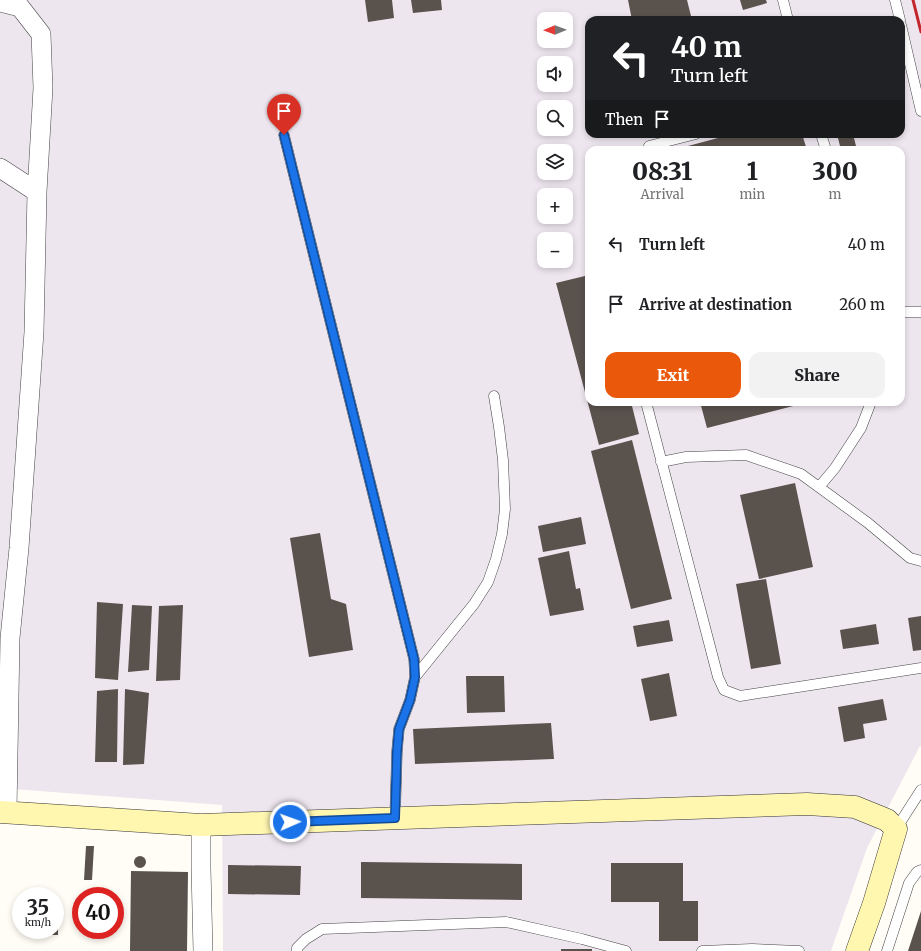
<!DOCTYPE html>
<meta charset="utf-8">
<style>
body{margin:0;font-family:Merriweather,serif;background:#f2f2f2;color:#202124;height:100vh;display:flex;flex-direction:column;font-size:15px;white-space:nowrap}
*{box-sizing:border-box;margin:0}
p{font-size:13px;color:#757577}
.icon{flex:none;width:22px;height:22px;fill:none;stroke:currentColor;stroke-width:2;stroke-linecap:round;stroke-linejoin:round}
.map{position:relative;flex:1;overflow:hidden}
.side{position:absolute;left:585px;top:146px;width:320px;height:260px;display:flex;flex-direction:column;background:#fff;border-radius:12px;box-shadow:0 2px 6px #0003}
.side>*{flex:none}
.hud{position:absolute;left:585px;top:16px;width:320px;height:122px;border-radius:12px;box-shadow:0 2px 6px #0003;background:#202124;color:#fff;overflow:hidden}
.needle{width:26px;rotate:269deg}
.fabs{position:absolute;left:537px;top:12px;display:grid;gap:8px}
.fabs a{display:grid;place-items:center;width:36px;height:36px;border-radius:8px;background:#fff;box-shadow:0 2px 6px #0003;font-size:20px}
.speed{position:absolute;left:12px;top:887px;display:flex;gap:8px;font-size:20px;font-weight:700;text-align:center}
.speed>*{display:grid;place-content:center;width:52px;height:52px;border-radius:50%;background:#fff;box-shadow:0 2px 6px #0003;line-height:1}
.speed small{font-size:10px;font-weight:400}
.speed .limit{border:6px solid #d22;background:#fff;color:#111}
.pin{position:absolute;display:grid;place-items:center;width:34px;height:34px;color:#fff;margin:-41px -17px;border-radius:50% 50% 50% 0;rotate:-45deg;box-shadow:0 0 4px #0007}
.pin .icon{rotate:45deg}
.me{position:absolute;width:44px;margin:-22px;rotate:88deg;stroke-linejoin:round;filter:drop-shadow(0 0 3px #0008)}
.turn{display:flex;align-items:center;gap:14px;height:84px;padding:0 20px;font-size:18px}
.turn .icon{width:52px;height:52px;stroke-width:2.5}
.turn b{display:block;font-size:28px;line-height:34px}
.then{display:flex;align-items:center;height:38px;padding:0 20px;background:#0003;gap:8px;font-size:15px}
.eta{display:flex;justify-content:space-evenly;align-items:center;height:68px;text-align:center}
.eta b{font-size:24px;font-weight:800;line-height:28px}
.button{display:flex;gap:8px;margin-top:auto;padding:8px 20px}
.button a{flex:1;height:46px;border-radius:12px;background:#ea580c;color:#fff;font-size:16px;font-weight:800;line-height:46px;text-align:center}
.button a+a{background:#f2f2f2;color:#202124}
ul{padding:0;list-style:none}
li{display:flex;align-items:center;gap:12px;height:60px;padding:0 20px}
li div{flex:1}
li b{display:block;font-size:15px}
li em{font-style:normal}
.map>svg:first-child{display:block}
.industrial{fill:#eee6ef;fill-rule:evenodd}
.building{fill:#5a524d}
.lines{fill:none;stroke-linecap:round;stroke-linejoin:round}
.lane-casing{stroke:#444;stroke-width:11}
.street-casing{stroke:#444;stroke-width:20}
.secondary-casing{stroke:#333;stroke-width:23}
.lane{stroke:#fff;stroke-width:10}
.street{stroke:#fff;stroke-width:19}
.secondary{stroke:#fff6b0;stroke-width:22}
.rail{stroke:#c4262e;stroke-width:3}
.route-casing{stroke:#114b97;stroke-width:10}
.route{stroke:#1a73e8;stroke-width:7}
</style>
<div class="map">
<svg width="921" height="951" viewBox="0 0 921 951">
<rect width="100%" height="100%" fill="#fffdf5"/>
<path class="industrial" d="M0,0H921V746H920L867,848L831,951H223L222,805L0,788ZM544,19H566V41H544ZM589,20H901V134H589ZM544,63H566V85H544ZM544,107H566V129H544ZM589,150H901V402H589ZM544,151H566V173H544ZM544,195H566V217H544ZM544,239H566V261H544Z"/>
<path class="building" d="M365,0H392L394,18L368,22Z
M411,0H441L442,10L413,13Z
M628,0H687L692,20H632Z
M740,0H766L767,3L743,10Z
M733,134H802L807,150H673Z
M837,134H853L857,150H841Z
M589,275V402H631L639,434L599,445L556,283Z
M700,402H805V403L707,428Z
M632,440L672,599L631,609L591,451Z
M795,483L813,567L759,579L740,495Z
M581,517L586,544L543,552L538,526Z
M320,533L331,599L346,604L353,650L309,657L290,538Z
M569,551L576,589L580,588L584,610L550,616L538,558Z
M766,579L781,664L751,669L736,584Z
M97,602L123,604L118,680L95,678Z
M132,605L152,606L149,670L128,672Z
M183,605L180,680L156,681L159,606Z
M921,616V650L913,651L908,618Z
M669,620L673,641L637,647L633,626Z
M876,624L879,644L843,649L840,630Z
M669,673L677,716L650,721L641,679Z
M466,676H504L505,712L467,713Z
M118,689L117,762H95L97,691Z
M125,689L149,693L144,764L123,765Z
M883,699L887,720L863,724L865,738L844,742L838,707Z
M551,723L554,759H553L415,764L413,729Z
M86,846H94L92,880H84Z
M134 862a6 6 0 1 1 12 0a6 6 0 1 1-12 0Z
M361,862L522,864V900L361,898Z
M611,863H683V901H698V941H659V902H611Z
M228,865L301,866L300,895L228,894Z
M131,871L188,872L187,951H130Z
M921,911V951H908Z
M55,914H58V935H28V930H55Z
M561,949H592V951H561Z"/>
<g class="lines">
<defs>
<path id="lane" d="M783,0L788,20
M895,0L900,20
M901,25L921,111
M821,134L826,150
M284,135L414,659L415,677L410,700L399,729L397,751L395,818
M649,146L696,134
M901,312H921
M646,402L718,677L724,690L740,696L921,668
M661,462L686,457L746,455L801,474L868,523L910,558L921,561
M819,487L835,468L861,428L871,402
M415,677L474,604L488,582L496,559L502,534L505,509L503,460L499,427L494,396
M896,829L921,790
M297,951V948L306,939L322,929L506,922L582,939L626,951
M702,951L752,949L799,951
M887,951L909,883L917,872L921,870"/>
<path id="street" d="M0,2L20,7L41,34L43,88L37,192L34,332L19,548L10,638L7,812
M0,168L37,192
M201,825V868L203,951"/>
<path id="secondary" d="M0,812L201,825L807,804L855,807L887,820L896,829L874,903L857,951"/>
</defs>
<use href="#lane" class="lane-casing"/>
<use href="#street" class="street-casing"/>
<use href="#secondary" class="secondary-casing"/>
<use href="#lane" class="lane"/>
<use href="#street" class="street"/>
<use href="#secondary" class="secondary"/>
<path class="rail" d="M913,0L921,32"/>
</g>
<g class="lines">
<defs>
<path id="route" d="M284,135L414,659L415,677L410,700L399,729L397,751L395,818L290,822"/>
</defs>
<use href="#route" class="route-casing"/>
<use href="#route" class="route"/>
</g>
</svg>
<div class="fabs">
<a><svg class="needle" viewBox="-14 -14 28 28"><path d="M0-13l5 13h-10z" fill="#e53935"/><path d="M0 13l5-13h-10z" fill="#757577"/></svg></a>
<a><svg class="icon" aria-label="sound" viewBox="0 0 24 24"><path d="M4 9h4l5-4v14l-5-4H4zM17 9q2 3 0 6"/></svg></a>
<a><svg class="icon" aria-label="search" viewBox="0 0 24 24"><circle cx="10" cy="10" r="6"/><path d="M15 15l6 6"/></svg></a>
<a><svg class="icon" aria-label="layers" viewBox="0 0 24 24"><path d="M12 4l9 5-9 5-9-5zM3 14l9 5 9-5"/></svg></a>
<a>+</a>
<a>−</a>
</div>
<div class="speed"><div>35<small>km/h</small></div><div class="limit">40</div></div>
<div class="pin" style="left:284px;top:135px;background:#d93025"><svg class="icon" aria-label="arrive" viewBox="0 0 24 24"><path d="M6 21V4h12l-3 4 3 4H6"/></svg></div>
<svg class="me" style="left:290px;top:822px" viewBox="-20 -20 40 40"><circle r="17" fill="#1a73e8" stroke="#fff" stroke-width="3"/><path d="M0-11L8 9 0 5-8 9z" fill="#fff"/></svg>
<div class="hud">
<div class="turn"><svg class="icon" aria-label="left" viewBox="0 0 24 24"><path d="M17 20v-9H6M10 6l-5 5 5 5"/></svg><div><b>40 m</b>Turn left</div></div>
<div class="then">Then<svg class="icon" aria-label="arrive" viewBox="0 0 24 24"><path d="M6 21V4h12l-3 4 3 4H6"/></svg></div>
</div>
<section class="side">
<div class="eta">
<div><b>08:31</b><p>Arrival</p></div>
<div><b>1</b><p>min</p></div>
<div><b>300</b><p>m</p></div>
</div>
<ul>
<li><svg class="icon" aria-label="left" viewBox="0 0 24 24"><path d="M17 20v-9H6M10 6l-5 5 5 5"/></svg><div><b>Turn left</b></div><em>40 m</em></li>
<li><svg class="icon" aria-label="arrive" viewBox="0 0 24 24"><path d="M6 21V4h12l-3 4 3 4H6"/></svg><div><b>Arrive at destination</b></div><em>260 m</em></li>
</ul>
<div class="button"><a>Exit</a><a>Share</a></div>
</section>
</div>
